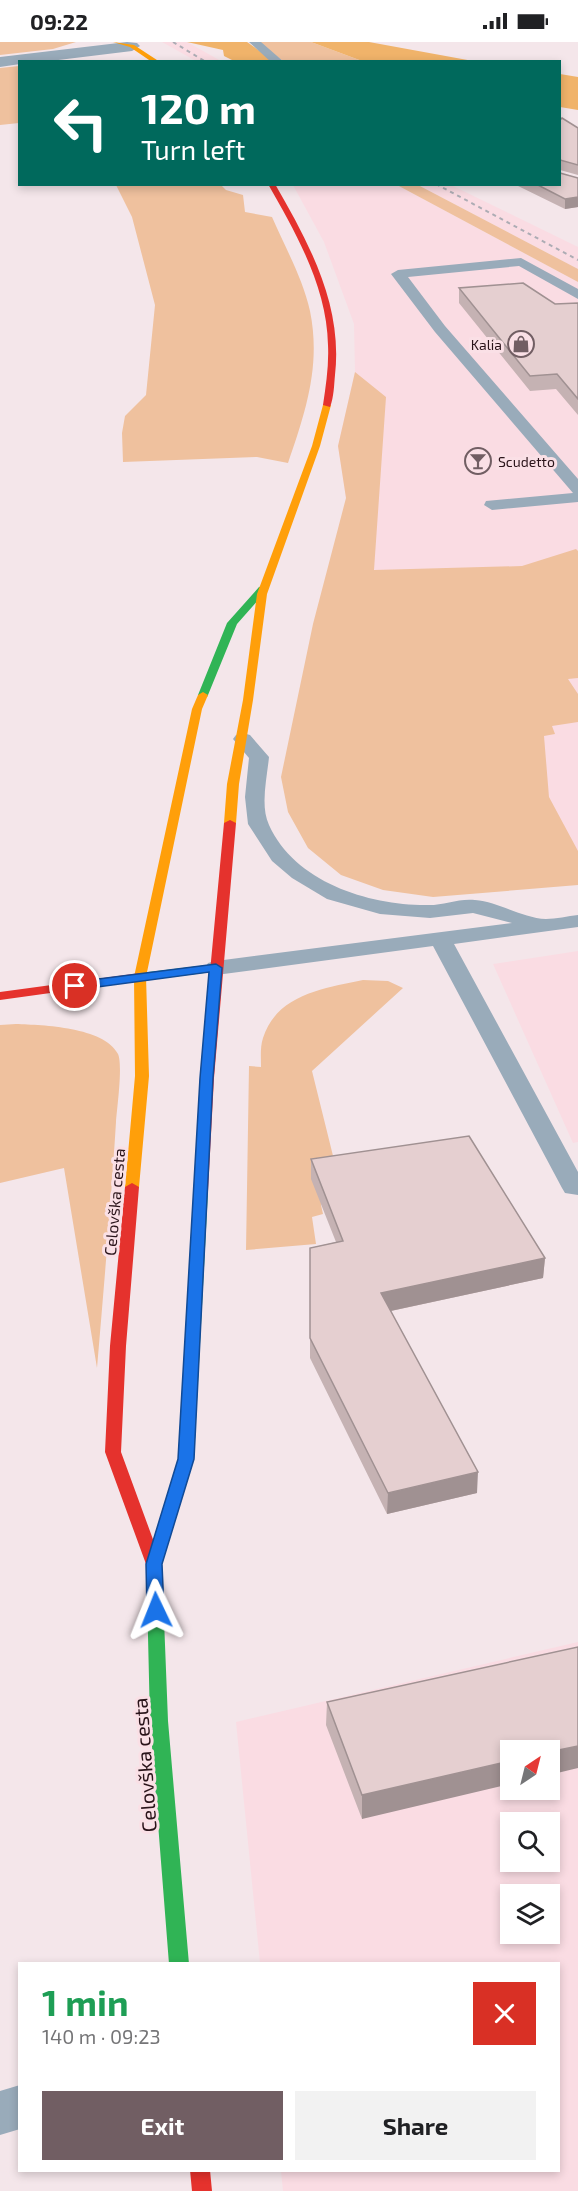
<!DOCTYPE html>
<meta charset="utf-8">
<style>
body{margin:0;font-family:"Exo 2",sans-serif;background:#f2f2f2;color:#202124;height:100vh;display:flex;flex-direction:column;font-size:22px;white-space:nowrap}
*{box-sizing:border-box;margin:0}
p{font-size:20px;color:#757577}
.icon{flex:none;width:33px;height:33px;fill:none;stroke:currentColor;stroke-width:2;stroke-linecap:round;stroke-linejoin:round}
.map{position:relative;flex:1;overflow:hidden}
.sheet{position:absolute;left:18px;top:1920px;width:542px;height:210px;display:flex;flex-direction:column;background:#fff;border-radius:0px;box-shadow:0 3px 9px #0003}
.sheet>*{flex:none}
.guide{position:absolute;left:18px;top:18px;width:543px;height:126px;border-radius:0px;box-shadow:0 3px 9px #0003;background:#00695c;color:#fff;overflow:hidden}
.needle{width:39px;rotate:35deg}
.controls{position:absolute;left:500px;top:1698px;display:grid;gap:12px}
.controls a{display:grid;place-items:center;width:60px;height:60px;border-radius:0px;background:#fff;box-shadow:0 3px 9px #0003;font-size:30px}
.pin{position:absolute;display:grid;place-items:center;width:51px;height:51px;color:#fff;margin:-26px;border:3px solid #fff;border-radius:50%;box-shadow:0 2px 6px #0007}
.me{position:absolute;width:66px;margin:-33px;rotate:358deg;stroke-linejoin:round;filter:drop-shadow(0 0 4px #0008)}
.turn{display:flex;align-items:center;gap:21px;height:126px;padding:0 24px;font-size:27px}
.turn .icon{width:78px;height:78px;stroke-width:2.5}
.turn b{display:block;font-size:42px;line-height:51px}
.round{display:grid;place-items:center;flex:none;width:63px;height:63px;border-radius:0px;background:#f2f2f2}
.headline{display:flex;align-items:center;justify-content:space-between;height:102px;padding:0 24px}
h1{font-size:36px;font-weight:700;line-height:45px;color:#1e9e55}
.action{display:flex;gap:12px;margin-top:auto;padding:12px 24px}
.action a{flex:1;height:69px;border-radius:0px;background:#715e63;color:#fff;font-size:24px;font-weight:700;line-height:69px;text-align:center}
.action a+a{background:#f2f2f2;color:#202124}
.status{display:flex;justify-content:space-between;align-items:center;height:42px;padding:0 30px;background:#fff;direction:ltr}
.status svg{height:16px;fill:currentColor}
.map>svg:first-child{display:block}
.built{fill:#fadce3;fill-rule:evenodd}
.green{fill:#efc19e}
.forest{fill:#f0b36a}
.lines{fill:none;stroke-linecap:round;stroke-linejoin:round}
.lane{fill:#99abba;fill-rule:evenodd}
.street{fill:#99abba;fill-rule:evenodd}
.fast{fill:#30b455;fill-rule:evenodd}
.slow{fill:#ff9f0a;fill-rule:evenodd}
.jam{fill:#e5322d;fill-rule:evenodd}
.rail{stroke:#adacb4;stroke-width:2;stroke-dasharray:4 4;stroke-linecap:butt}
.wall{fill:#c5b2b3}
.shaded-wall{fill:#a09192}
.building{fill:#e5cfd0;stroke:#a09192;stroke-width:1.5}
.route{fill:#1a73e8;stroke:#114b97;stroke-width:1.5}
.labels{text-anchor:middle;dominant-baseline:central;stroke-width:6;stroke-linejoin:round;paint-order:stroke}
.far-poi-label{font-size:14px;fill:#2a141a;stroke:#fae0e6;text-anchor:end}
.street-label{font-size:16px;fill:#2a141a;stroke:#fae0e6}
.near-street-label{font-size:20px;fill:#2a141a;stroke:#fae0e6}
</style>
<div class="status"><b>09:22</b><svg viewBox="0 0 49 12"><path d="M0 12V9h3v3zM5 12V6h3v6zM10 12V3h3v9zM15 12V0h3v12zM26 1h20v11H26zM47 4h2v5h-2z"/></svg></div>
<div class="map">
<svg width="578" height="2149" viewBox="0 0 578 2149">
<rect width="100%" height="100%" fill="#f4e6ea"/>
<path class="built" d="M162,0H187L221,19H196Z
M293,143H397L578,240V842L435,851L346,456L338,404L355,330L354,282L324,200Z
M418,143H451L578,205V227Z
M578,909V1100L573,1101L493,922Z
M578,1600V2149H283L281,2129L558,2128V1922L260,1921L236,1680ZM510,1708H549V1748H510ZM510,1780H549V1820H510ZM510,1852H549V1892H510Z"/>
<path class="green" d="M0,0H76L53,7L0,13Z
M258,0H311L362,19H283Z
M19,24V81L0,83V26Z
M116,143H221L226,148L243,153L245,170L272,175C285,205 303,237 310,269C321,323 306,369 288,421L257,415L123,420L122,391L125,374L146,353L155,263L132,175Z
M397,143H418L578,227V240Z
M355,330L386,355L374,528L522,524L576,507L578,509V636L568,637L578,652V680L552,684L555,692L544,694L549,755L578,809V843L433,855L383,848L341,833L308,806L288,770L281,735L313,582L346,456L338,404Z
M363,938L388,939L403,946L312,1029L337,1130L321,1163L323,1172L312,1175L316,1202L246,1208L249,1024L261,1025C261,1016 260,1005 263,996C277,952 325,946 363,938Z
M16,982C43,983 104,985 118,1012C123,1023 117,1066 116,1080C111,1162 104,1244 97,1326L64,1126L0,1141V983Z"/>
<path class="forest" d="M187,0H247L274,19H234L224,14L223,8Z
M311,0H369L473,19H362Z
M560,32L578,35V68L560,65Z"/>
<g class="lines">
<path class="lane" d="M249,0H261L284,20H271Z
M521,216L578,247V257L519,224L408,235L445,284L578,437V460L492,468L484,463L486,459L573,451L435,290L391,232L398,228Z
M243,691L250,693L269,715C267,736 260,764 269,783C295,841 371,864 429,863C444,863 460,856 475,858C499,860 522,876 546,877C556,877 568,874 578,873V885L454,902L578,1130V1153L565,1151L562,1146L433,904L216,933L208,931L205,926L208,921L216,919L512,881L473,871L430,876L380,872L327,857L292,836L272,819L248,782L245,755L249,716L233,697L236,693Z"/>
<path class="street" d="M127,0L137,1L140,4L132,9L42,20H20V22L0,25V15Z
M20,2043V2087L0,2093V2049Z"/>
<path class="fast" d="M263,544L268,547L237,582L208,653L207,655H199L198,653L227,581L259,545Z
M216,922L222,926L220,929L140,939L134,935L140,931Z
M201,1145L208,1149L194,1417L162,1522L160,1526L154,1528L148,1526L146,1522L178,1417L194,1149Z
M155,1546L161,1548L163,1552L168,1679L189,1922H169L150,1679L147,1552L149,1548Z"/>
<path class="slow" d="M113,0L134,3L160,20H152L130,5Z
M327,360L331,363L320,404L267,552L253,658L239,742L236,781L230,784L224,781L227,742L243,658L257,552L312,404L323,363Z
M203,650L208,653L202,667L146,935L149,1034L139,1145L132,1149L125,1145L135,1034L134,935L192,667L198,653Z"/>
<path class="jam" d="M268,142H275C309,201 343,263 335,333C334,343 334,355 330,365L323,363C326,343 329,323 328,303C327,245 296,191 268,142Z
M230,778L236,781L214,1036L208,1149L201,1153L194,1149L200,1036L224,781Z
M140,931L144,932L146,935L144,938L0,958V950Z
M132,1141L139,1145L126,1304L121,1410L162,1522L163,1552L161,1556L155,1558L149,1556L147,1552L146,1522L105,1410L110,1304L125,1145Z
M190,2128H210L212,2149H192Z"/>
<path class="rail" d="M173,0L206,20
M436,142L578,218"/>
</g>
<path class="wall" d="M560,78L578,86V133L560,128Z
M578,136V165L565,167L514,142H560Z
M459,246L555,262L578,261V373L556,347L530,349L459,261Z
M311,1117L545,1216L543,1236L391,1269L477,1451L387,1472L310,1316V1206L336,1200L311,1137Z
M578,1605L362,1777L326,1683L327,1660Z"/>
<path class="shaded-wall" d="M578,155V165L565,167V157Z
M545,1216L543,1236L381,1271V1251Z
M478,1430L477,1451L387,1472L388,1451Z
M578,1704V1726L549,1733V1710Z
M510,1719V1742L362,1777V1753Z"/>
<path class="building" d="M562,76L578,86V123L560,118V78Z
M560,131L578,136V155L565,157L536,142H560Z
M523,241L555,262L578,261V357L557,332L530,334L459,246Z
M469,1094L545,1216L381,1251L478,1430L388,1451L310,1296V1206L343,1199L311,1117Z
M578,1605V1704L549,1710V1708H510V1719L362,1753L327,1660Z"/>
<path class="route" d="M216,922L222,926L213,1036L194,1417L162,1522L164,1568L162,1572L156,1574L150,1572L147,1568L146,1522L178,1417L200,1036L209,930L75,948L69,944L75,940Z"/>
<defs>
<symbol id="shop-ring" viewBox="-11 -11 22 22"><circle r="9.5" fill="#fae0e6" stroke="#715e63" stroke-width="1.5"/><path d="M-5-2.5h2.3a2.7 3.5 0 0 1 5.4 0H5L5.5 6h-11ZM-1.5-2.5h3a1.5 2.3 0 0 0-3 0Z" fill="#715e63"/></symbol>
<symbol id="bar-ring" viewBox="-11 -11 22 22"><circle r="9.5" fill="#fae0e6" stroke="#715e63" stroke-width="1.5"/><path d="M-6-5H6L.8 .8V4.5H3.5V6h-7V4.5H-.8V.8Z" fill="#715e63"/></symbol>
</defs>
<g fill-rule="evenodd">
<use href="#shop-ring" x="506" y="287" width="30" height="30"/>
<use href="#bar-ring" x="463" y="404" width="30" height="30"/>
</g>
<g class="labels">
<g class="far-poi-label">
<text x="502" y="302">Kalia</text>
<text x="498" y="419" text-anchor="start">Scudetto</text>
</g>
<g class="street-label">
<text transform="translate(114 1160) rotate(-85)">Celovška cesta</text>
</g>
<g class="near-street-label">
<text transform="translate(144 1723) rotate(-94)">Celovška cesta</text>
</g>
</g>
</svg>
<div class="controls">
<a><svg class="needle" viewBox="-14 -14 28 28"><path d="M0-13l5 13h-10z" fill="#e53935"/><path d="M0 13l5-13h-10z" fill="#757577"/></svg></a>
<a><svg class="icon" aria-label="search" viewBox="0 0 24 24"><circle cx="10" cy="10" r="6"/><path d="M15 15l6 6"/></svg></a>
<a><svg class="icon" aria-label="layers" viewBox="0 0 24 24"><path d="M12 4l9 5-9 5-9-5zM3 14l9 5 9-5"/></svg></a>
</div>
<div class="pin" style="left:75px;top:944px;background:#d93025"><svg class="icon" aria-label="arrive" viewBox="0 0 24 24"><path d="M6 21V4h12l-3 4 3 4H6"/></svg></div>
<svg class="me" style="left:156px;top:1568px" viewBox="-20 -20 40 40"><path d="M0-17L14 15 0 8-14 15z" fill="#1a73e8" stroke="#fff" stroke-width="4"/></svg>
<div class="guide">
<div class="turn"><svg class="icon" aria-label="left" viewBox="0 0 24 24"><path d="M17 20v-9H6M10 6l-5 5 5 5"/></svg><div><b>120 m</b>Turn left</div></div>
</div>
<section class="sheet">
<div class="headline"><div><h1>1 min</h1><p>140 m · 09:23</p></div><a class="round" style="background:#d93025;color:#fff"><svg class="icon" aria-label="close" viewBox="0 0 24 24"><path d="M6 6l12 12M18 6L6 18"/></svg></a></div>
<div class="action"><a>Exit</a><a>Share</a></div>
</section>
</div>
